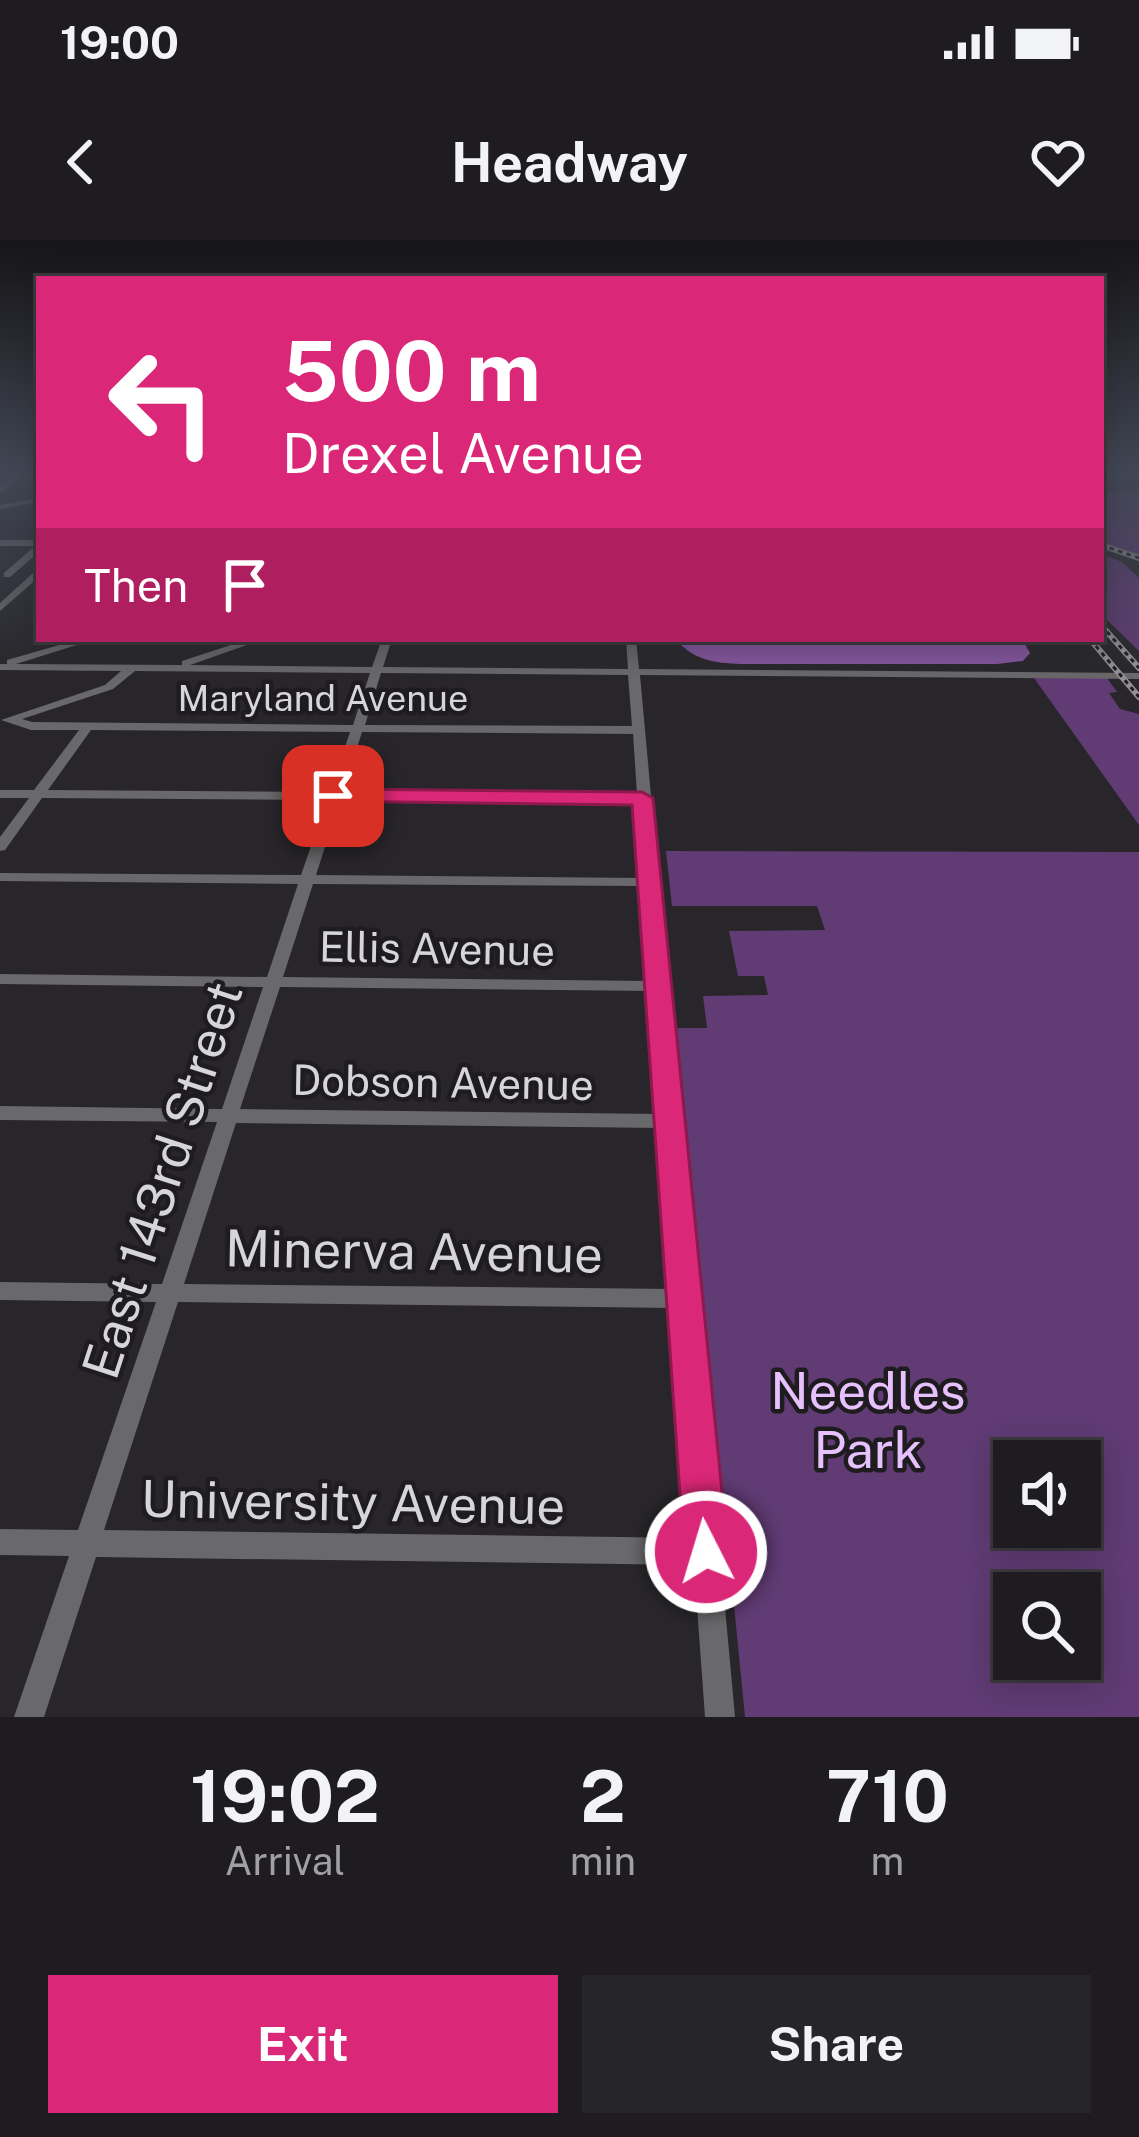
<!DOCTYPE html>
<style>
body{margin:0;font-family:"Public Sans",sans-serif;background:#262529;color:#f1f3f6;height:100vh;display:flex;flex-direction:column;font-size:45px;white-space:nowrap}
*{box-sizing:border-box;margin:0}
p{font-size:39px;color:#a1a1a5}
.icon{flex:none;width:66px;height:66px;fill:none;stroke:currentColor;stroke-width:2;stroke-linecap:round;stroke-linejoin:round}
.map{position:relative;height:1477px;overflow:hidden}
.panel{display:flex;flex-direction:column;background:#1e1c20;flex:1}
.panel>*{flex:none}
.banner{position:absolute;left:36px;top:36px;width:1068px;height:366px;border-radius:0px;box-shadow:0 6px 30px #0003,0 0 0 3px #3c3a3e;background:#db2777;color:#fff;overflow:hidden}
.buttons{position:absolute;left:993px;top:1200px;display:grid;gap:24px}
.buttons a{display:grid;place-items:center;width:108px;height:108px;border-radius:0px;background:#1e1c20;box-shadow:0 6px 30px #0003,0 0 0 3px #3c3a3e;font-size:60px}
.pin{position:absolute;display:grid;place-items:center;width:102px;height:102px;color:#fff;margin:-51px;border-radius:24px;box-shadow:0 6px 18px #0006}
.me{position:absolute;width:132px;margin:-66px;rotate:355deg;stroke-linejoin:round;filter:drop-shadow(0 0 9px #0008)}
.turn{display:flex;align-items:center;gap:42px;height:252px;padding:0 48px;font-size:54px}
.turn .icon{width:156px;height:156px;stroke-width:2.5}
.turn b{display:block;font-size:84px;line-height:102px}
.then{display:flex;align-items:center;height:114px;padding:0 48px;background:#0003;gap:24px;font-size:45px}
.eta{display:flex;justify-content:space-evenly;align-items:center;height:204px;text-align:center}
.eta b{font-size:72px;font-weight:700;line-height:84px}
.primary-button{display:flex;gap:24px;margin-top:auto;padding:24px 48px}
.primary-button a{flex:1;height:138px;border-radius:0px;background:#db2777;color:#fff;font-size:48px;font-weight:700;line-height:138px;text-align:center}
.primary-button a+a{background:#262529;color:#f1f3f6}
.status{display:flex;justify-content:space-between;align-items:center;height:84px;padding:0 60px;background:#1e1c20;direction:ltr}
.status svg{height:33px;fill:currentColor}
header{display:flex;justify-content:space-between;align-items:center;height:156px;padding:0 48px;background:#1e1c20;font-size:54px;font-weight:700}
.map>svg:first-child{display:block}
.green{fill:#603b74;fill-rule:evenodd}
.water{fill:#8756a0}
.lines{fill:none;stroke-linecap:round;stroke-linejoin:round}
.minor{fill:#69686a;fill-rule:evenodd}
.rail-casing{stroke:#939195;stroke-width:6}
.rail{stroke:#1f1c20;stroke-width:3;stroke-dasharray:4.5;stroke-linecap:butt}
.route{fill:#db2777;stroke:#8e194d;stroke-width:3}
.labels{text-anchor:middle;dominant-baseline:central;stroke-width:9;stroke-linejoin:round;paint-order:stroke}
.far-street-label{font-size:36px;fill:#d6d5d8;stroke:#1f1c20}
.street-label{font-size:42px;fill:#d6d5d8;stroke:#1f1c20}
.near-street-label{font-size:51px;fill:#d6d5d8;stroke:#1f1c20}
.near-park-label{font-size:51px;fill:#e7c1fe;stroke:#1f1c20}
</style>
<div class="status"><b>19:00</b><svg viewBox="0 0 49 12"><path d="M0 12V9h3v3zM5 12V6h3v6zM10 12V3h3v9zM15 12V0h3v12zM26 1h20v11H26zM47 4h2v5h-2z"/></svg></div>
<header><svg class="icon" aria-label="back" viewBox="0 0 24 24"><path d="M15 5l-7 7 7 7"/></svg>Headway<svg class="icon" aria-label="heart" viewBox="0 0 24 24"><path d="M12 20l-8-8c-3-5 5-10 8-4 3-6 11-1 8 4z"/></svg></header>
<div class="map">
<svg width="1139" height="1477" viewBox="0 0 1139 1477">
<rect width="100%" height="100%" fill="#28262a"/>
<path class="green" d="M1139,250V316L1101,302V252Z
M1101,314L1122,322L1139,338V411L1101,374Z
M1034,438H1107L1117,452L1109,453L1120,469L1139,474V585Z
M666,611L1139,612V1477H745L677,788H707L703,756L768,755L764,736H738L729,691L825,690L817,666H672ZM1014,1221H1080V1287H1014ZM1014,1353H1080V1419H1014Z"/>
<path class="water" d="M675,399H1022L1030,413L1023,421L997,424H741C713,423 694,420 675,399Z"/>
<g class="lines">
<path class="minor" d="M20,233H29L0,253V247Z
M39,258V262L0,269V265Z
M0,300H39V312L10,337H4V333L35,306H0Z
M33,333H39V337L0,371V363Z
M80,399H96L16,424L182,425V421L249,399H264L190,425L372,427L382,399H392L383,427L628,429L626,399H636L639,429L1139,433V439L640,435L735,1477H705L694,1325L96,1317L44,1477H14L69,1316L0,1315V1289L78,1290L156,1062L0,1060V1042L162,1044L217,882L0,880V866L222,869L263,747L0,744V734L267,737L298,644L0,641V633L301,635L327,560L42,558L5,610L0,611V597L29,558H0V550H34L79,490H31L1,480L105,445L121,431L0,430V424H7V420ZM135,431L370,433L353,485L32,482L22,479L113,449ZM381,433L628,435L632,486L365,485ZM91,490L350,492L330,552L48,550ZM362,492L633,494L637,554L343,552ZM340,560L638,562L643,638L316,635ZM313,644L644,646L651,741L283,737ZM280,747L652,751L661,874L240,869ZM236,883L662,888L674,1049L184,1044ZM178,1062L675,1068L692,1298L104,1290Z"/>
<defs>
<path id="rail" d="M1101,305L1139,318
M1101,385L1139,428
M1090,399L1139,457"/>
</defs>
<use href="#rail" class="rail-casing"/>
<use href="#rail" class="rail"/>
</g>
<linearGradient id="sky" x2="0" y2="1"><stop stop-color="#161517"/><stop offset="0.53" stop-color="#424755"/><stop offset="1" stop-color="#424755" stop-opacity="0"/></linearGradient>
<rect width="1139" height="440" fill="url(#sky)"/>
<path class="route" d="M333,549L642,552L653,558L728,1312L721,1328L706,1334L690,1328L684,1312L632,565L326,561L322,556Z"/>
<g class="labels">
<g class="far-street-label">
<text x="323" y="458">Maryland Avenue</text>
</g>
<g class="street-label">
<text transform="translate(437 708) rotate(1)">Ellis Avenue</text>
<text transform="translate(443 842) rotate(1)">Dobson Avenue</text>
</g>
<g class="near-street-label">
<text transform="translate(162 940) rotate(-72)">East 143rd Street</text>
<text transform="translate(414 1011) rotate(1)">Minerva Avenue</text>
<text transform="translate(353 1262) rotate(1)">University Avenue</text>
</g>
<g class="near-park-label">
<text x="868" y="1150">Needles<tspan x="868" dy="59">Park</tspan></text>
</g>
</g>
</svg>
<div class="buttons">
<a><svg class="icon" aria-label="sound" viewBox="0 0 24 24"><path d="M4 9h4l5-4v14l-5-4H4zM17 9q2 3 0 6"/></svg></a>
<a><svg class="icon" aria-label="search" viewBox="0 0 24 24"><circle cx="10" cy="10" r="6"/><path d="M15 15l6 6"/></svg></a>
</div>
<div class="pin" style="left:333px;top:556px;background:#d93025"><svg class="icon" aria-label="arrive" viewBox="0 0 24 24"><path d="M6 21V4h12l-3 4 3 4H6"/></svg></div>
<svg class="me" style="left:706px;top:1312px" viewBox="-20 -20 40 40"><circle r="17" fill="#db2777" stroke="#fff" stroke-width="3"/><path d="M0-11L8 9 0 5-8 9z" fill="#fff"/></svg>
<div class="banner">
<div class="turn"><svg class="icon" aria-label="left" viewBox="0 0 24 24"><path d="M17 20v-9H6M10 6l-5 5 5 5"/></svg><div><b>500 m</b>Drexel Avenue</div></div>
<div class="then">Then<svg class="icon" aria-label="arrive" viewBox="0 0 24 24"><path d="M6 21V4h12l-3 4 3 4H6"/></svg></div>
</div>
</div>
<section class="panel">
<div class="eta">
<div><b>19:02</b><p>Arrival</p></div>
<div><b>2</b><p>min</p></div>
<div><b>710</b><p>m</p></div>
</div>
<div class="primary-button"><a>Exit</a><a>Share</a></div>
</section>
